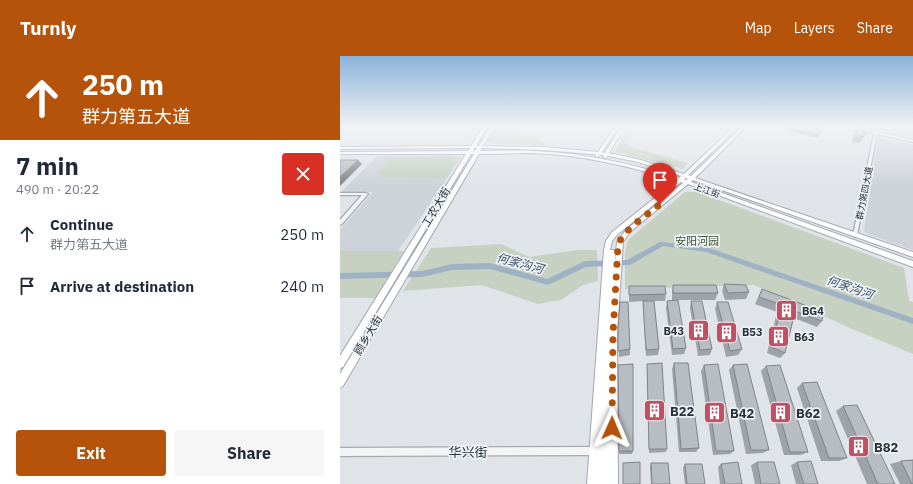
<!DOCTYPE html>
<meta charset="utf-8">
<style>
body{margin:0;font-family:"IBM Plex Sans","Noto Sans SC",sans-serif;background:#f6f6f7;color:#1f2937;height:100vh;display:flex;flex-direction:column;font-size:15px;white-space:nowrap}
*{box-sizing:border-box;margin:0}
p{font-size:13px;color:#747a83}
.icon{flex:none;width:22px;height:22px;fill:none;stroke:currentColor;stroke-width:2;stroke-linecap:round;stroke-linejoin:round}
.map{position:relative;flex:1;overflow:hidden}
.side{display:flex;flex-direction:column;background:#fff;width:340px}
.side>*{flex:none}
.banner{background:#b45309;color:#fff;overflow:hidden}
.pin{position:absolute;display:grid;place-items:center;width:34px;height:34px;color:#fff;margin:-41px -17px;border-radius:50% 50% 50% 0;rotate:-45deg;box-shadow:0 0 4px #0007}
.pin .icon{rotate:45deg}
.me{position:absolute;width:44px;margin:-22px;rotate:1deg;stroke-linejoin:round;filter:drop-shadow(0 0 3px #0008)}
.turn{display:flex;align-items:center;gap:14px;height:84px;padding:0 16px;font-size:18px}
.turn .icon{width:52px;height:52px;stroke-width:2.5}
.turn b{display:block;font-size:28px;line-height:34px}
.round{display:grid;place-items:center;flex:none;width:42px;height:42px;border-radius:4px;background:#f6f6f7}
.overview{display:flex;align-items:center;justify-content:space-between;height:68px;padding:0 16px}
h1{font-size:24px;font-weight:700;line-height:30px}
.action{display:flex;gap:8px;margin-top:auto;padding:8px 16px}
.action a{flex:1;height:46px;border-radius:4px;background:#b45309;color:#fff;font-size:16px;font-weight:700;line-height:46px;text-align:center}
.action a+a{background:#f6f6f7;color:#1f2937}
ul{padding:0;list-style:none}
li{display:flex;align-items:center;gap:12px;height:52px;padding:0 16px}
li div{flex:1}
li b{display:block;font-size:15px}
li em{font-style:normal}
header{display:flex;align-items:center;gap:24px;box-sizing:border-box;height:56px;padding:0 20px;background:#b45309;color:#fff}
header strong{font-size:19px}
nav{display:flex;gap:22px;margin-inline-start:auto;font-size:14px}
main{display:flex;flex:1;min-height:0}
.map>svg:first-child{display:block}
.built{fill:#ced2d9}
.green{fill:#c6d1c2}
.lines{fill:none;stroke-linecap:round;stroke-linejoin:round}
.river{fill:#9eb2c4;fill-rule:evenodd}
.minor-casing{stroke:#a6aab1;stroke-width:2.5}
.major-casing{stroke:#a0a8b2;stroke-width:2}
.minor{fill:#f2f4f6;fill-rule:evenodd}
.major{fill:#fff;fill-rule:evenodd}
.wall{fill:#9ea3a9}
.shaded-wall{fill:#818489}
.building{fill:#b8bdc4;stroke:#818489}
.route{stroke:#b45309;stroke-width:7;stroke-dasharray:0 12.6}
.labels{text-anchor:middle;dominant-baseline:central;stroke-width:3.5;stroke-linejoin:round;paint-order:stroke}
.far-street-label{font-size:9px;fill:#2a323d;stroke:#eff2f5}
.street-label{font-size:11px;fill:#2a323d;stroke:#eff2f5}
.park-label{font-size:11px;fill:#3f5839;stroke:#eff2f5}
.poi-label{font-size:11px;font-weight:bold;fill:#2a323d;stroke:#eff2f5;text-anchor:start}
.water-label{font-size:12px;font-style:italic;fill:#38516d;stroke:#eff2f5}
.near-poi-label{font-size:13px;font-weight:bold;fill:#2a323d;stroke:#eff2f5;text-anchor:start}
.near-street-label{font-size:13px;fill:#2a323d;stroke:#eff2f5}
</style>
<header>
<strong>Turnly</strong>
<nav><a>Map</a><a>Layers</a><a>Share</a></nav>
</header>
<main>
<section class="side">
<div class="banner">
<div class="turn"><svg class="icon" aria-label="ahead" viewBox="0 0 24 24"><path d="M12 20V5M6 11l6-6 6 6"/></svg><div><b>250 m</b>群力第五大道</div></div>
</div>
<div class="overview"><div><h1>7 min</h1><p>490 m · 20:22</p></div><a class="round" style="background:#d93025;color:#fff"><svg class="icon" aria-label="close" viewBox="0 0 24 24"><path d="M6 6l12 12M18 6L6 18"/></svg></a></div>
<ul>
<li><svg class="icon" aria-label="ahead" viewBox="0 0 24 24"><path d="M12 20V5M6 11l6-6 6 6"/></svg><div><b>Continue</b><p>群力第五大道</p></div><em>250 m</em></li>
<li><svg class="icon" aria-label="arrive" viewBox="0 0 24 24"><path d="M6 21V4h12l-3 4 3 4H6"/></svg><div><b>Arrive at destination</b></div><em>240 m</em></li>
</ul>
<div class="action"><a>Exit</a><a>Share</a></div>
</section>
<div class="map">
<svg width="573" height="428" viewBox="0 0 573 428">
<rect width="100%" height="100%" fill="#e0e3e8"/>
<path class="built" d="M540,71H573V80L571,81L541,75Z
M538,81L573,89V194L528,178L524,175Z
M37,100H122L58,195L0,196V174L33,136L0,137Z"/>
<path class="green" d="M157,71L171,72L173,79L194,81L205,89L154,88L147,85Z
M288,71H300L292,77L286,87L288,90L347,107L343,113L275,96Z
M112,100L117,104L105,122L39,121L37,116L51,102Z
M345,136H357L564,212L569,245L573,246V298L510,272L414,229L285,233V197L288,184Z
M161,188L189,201L238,194H257L258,225L243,229L221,244L198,248L142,229L63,235L91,192Z
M0,195H64L35,242H0Z"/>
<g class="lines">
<path class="river" d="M320,186H322L369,192L573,262V268L366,196L323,190L290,209L246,211L208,229L150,213L112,214L82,221L0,223V217L82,215L112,208L150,207L207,223L245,205L287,204Z"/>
<defs>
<path id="minor" d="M507,71H511L534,76L536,71H538V76L573,84V86L537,78L517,179L515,181L513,179L534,78L507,72Z
M0,137H26L28,138L2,168L0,169V164L22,139H0Z
M255,391L258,392L259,395L258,398L255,399L0,400V392Z"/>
<path id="major" d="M143,71H147L136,90H139L150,71H154L143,90L204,91L258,96L275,71H279L262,96L265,97L281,71H285L269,97L301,104L344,118L394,71H398L348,119L351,120L402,71H406L355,122L573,196V201L353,124L351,126L573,205V211L348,128L290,176L283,186L277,278L278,428H247L264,194L266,185L272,176L336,125C290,110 242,99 194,97C176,97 157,98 139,98L3,330L0,332V318L134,98H131L3,311L0,312V300L126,98H0V96L128,95L130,92L0,93V91L131,90ZM134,92H137L135,95H133ZM142,92L204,94L252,98H256L255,100L257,101L260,99H264L263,101L265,102L268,100L298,106L341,120L339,122C292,108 244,97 195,95C177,94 158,95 140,95ZM346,122L348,123L346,124H344ZM341,126L343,127L286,174L277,186L275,206V196L274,194H270L272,185L276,180Z"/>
</defs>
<use href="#minor" class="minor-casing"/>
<use href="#major" class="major-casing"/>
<use href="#minor" class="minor"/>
<use href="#major" class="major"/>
</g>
<path class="wall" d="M449,71H483L478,82L448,75Z
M517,73L524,81L520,87L512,86L513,80Z
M384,228L409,236L406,243L385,244L382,235Z
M333,229L378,237L375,244H332V236Z
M289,230L326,238L325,245H314L319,293L318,299L306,300L303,252V245L289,246Z
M422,233L482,265L477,271L454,262L445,297L440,302L427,297L437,256L415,248Z
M327,245L346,292L344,298L332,299L326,252Z
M351,245L372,293L370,299L358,300L350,252Z
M377,246L402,293L398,299L386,301L375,253Z
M278,272L290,293V299L279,301Z
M334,307L359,392L356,396H339L332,313Z
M307,308L327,393L326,396L309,397L307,314Z
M364,309L394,395L390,398L373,399L361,315Z
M393,309L429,394L423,397L406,398L389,314Z
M426,310L468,396L461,399H444L421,315Z
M462,327L507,402L499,405H481L457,332Z
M503,350L555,428H527L496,355Z
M279,395H293L292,398H279Z
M561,405L573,428H560L550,408Z
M417,406L440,428H415L411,409Z
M457,406L478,428H456L451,409Z
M311,407L330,428H311L310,411Z
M345,408L365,428H345L343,412Z
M381,408L402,428H380L378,411Z"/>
<path class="shaded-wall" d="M18,104L22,108L0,130V121Z"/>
<path class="building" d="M449,71H483L479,79L449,72Z
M517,73L525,75L524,81L516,79Z
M0,104H18L0,121Z
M384,228L406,229L409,236L388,237Z
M333,229H376L378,237H333Z
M289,230H325L326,238L289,239Z
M422,233L483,256L482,265L455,255L445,297L431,291L442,249L419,241Z
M338,244L346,292L333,293L327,245Z
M303,245H314L319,293L306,294Z
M351,245H362L372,293L360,294Z
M280,246H288L290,293L278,295V272Z
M377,246H388L402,293L390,295Z
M322,307L327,393H309L307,308Z
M334,307H348L359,392L341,393Z
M293,308V395H279L278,309Z
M378,308L394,395H376L364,309Z
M407,308L429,394H411L393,309Z
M440,309L468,396H450L426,310Z
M477,326L507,402H489L462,327Z
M517,349L555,428H538L503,350Z
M573,404V428H572L561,405Z
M471,405L478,428H464L457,406Z
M300,406V428H283V407Z
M398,406L402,428H385L381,408Z
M417,406H434L440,428H421Z
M311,407H328L330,428H312Z
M345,408H362L365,428H347Z"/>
<linearGradient id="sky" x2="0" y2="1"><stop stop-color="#8ab3da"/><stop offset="0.54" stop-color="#f1f2f5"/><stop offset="1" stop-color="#f1f2f5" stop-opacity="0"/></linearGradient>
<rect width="573" height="131" fill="url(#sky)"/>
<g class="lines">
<path class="route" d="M272,372L273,278L278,189C283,174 307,159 320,148"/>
</g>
<defs>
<symbol id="building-square" viewBox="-11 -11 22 22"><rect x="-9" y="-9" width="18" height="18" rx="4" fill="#c25064" stroke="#eff2f5"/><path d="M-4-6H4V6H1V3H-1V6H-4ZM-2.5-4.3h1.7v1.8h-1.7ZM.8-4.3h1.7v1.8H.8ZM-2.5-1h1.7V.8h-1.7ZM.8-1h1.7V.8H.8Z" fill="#fff"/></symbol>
</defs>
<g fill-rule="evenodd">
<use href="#building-square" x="434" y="242" width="25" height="25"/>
<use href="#building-square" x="346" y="262" width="25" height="25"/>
<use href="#building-square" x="374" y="264" width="25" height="25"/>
<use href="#building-square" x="426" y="268" width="25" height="25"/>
<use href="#building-square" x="302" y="342" width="25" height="25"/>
<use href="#building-square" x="362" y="344" width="25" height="25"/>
<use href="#building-square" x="428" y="344" width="25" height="25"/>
<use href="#building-square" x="506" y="378" width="25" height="25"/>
</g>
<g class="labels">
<g class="far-street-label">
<text transform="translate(367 134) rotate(20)">上江街</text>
<text transform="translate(524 137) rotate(-79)">群力第四大道</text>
</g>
<g class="street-label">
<text transform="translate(96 151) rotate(-59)">工农大街</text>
<text transform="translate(28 279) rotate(-59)">顾乡大街</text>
</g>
<g class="park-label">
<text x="357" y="185">安阳河园</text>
</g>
<g class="poi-label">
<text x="462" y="255">BG4</text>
<text x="344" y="275" text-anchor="end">B43</text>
<text x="402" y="276">B53</text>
<text x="454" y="281">B63</text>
</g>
<g class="water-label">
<text transform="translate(180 207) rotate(15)">何家沟河</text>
<text transform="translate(510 231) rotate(19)">何家沟河</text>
</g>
<g class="near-poi-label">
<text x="330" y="355">B22</text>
<text x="390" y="357">B42</text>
<text x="456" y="357">B62</text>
<text x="534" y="391">B82</text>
</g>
<g class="near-street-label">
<text x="128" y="396">华兴街</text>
</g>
</g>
</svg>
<div class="pin" style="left:320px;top:148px;background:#d93025"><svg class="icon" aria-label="arrive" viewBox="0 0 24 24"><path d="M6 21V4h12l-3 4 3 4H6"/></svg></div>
<svg class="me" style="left:272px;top:372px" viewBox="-20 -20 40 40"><path d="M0-17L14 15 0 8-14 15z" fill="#b45309" stroke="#fff" stroke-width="4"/></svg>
</div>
</main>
